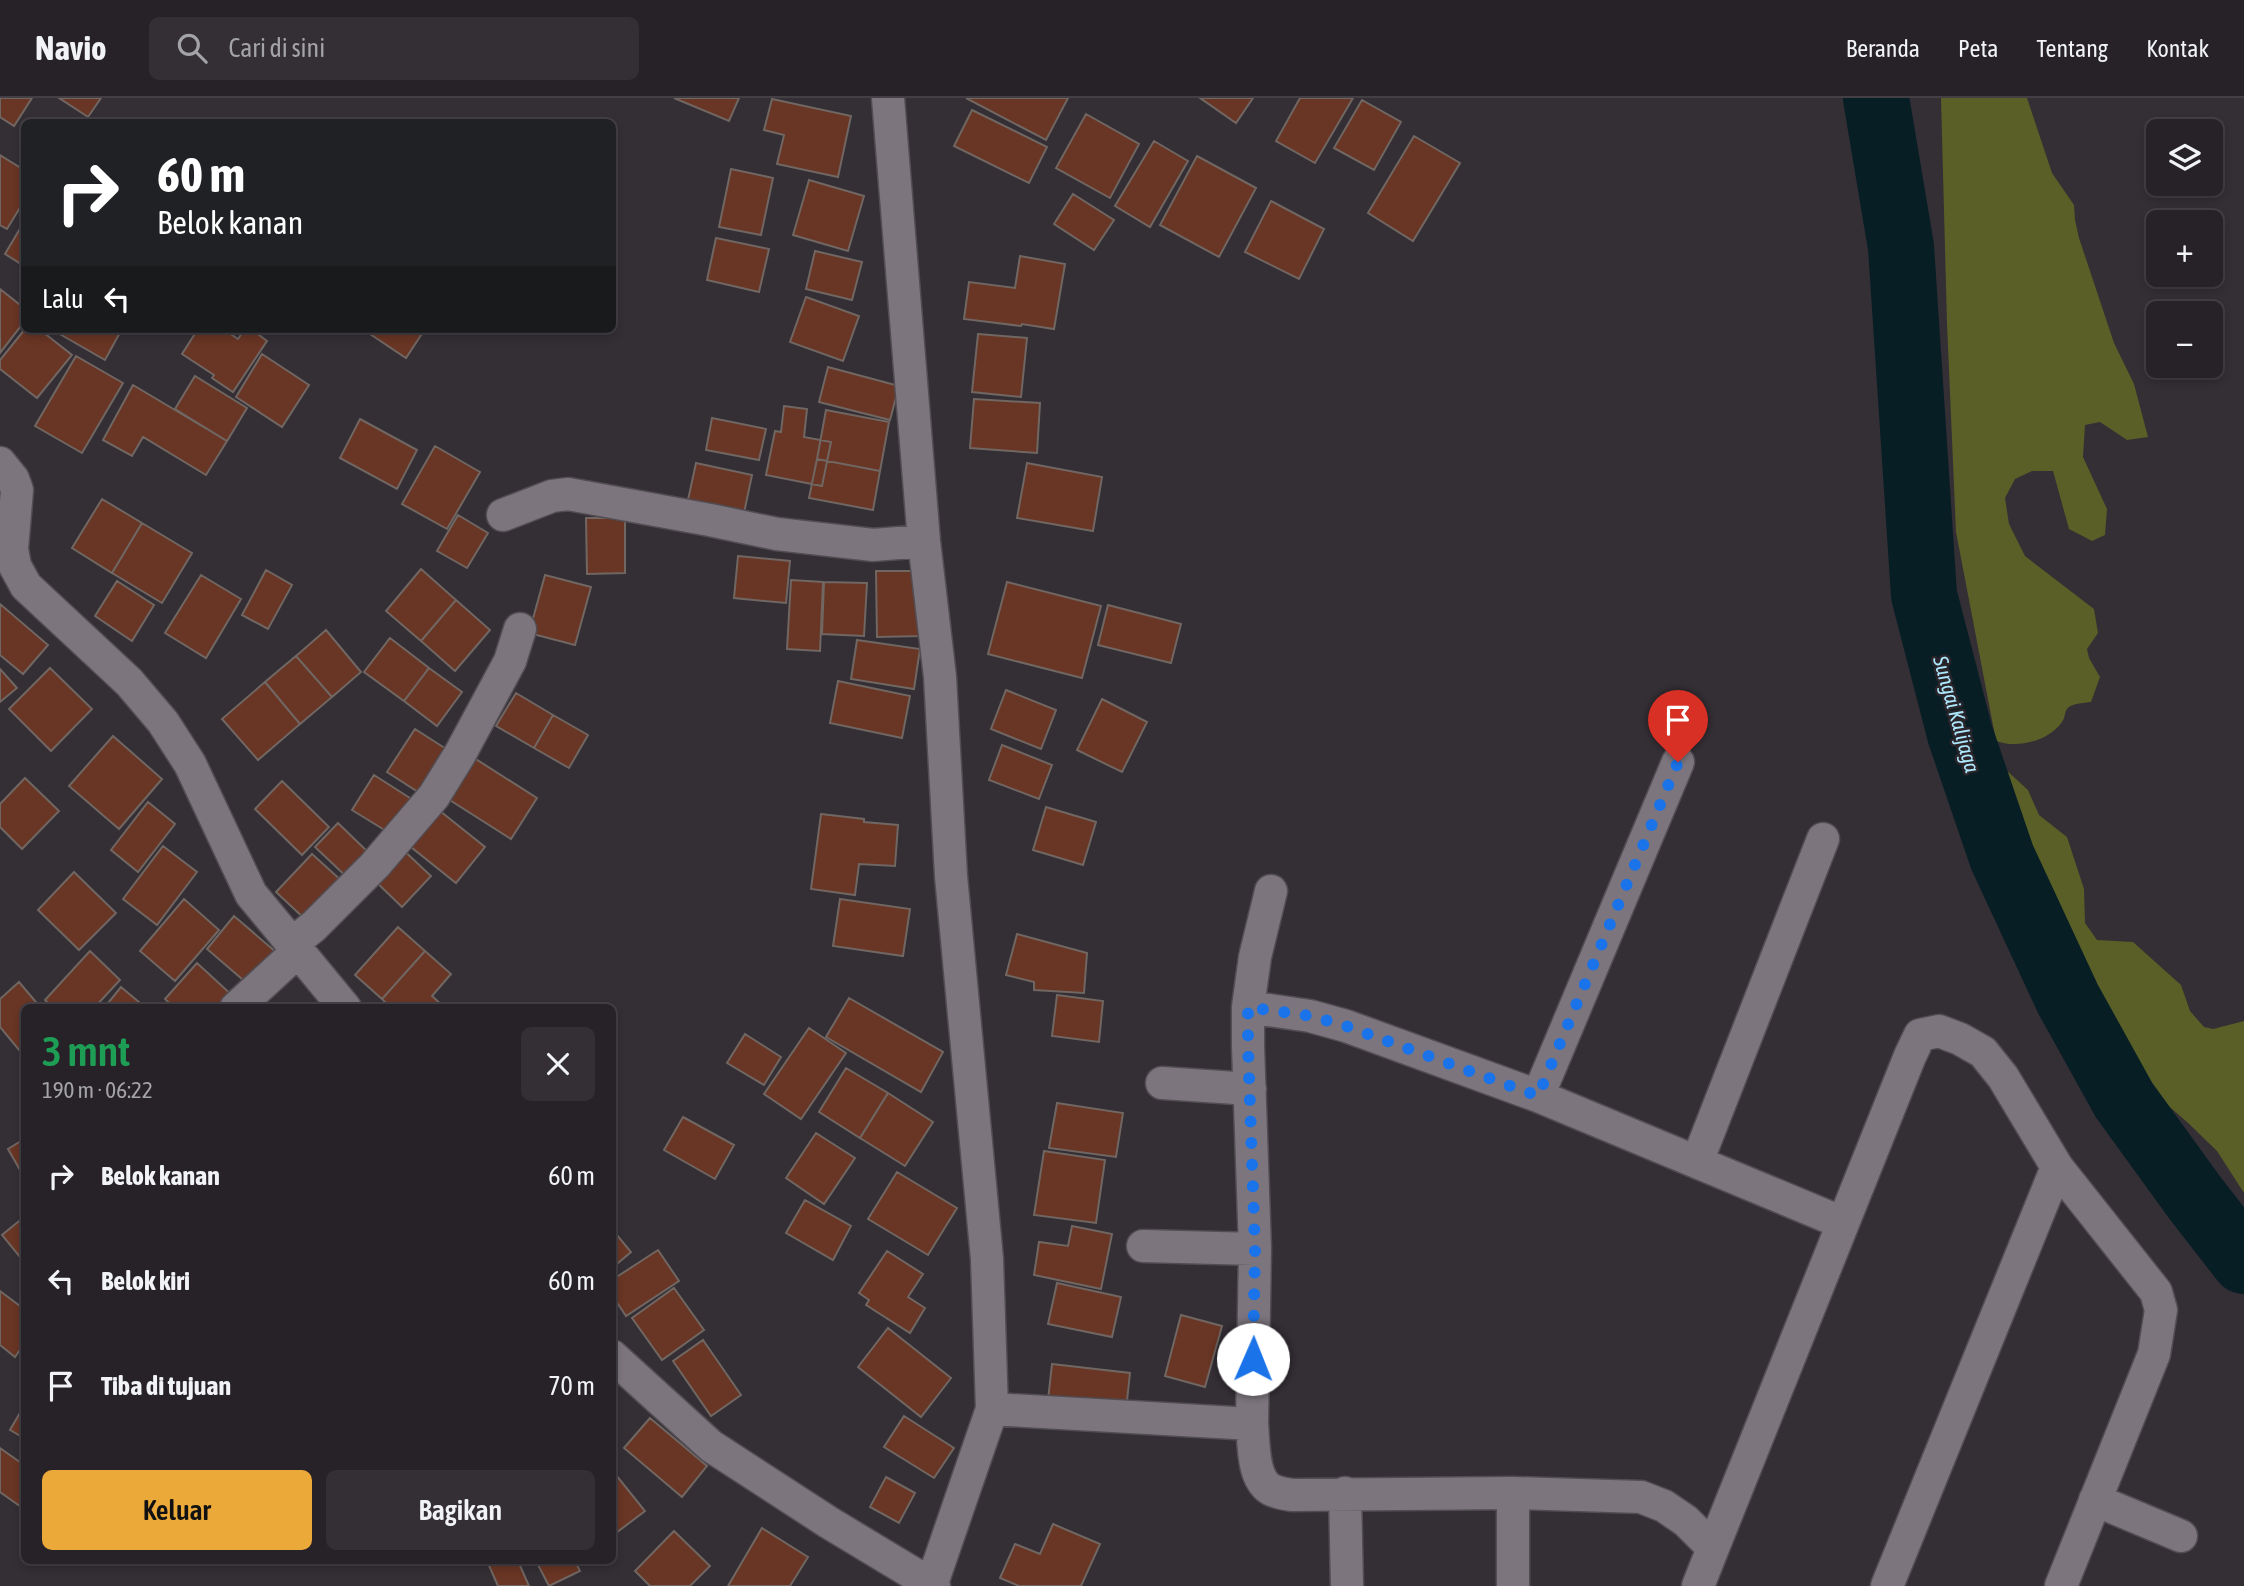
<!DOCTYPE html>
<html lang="id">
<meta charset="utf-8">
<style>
body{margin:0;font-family:"Asap Condensed",sans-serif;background:#332f34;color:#f1f3f6;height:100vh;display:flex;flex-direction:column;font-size:26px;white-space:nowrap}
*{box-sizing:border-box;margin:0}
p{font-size:23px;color:#a4a4a8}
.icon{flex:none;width:38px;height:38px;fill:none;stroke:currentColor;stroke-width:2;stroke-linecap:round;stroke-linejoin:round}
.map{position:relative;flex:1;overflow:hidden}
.drawer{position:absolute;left:21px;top:906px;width:595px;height:560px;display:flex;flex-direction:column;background:#272228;border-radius:10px;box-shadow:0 4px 10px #0003,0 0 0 2px #433f45}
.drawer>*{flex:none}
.banner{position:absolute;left:21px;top:21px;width:595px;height:214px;border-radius:10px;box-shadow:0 4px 10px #0003,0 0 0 2px #433f45;background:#202124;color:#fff;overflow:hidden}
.tools{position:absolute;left:2146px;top:21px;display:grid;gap:14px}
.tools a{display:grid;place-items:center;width:77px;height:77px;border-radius:10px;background:#272228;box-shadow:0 4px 10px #0003,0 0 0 2px #433f45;font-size:35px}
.pin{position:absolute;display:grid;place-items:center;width:60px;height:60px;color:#fff;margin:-72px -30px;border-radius:50% 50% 50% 0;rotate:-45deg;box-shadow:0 0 7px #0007}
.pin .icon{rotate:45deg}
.me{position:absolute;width:77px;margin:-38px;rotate:1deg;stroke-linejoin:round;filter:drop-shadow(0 0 5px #0008)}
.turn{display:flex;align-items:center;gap:24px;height:147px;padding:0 21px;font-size:32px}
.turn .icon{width:91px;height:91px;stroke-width:2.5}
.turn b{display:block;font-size:49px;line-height:60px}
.then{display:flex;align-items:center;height:66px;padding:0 21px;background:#0003;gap:14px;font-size:26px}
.round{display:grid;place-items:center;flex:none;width:74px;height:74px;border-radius:10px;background:#332f34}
.head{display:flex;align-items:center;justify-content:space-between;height:119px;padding:0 21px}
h1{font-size:42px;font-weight:600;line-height:52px;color:#1e9e55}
.cta{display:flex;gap:14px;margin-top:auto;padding:14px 21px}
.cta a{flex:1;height:80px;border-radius:10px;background:#eba93a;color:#111;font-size:28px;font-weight:600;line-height:80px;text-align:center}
.cta a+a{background:#332f34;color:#f1f3f6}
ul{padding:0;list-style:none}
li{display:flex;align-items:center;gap:21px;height:105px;padding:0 21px}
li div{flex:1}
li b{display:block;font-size:26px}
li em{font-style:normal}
header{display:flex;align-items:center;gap:42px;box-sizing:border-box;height:98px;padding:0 35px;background:#272228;border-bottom:2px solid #433f45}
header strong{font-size:33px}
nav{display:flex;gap:38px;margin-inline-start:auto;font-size:24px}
.search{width:490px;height:63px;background:#332f34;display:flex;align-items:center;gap:18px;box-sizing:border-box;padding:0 24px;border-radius:10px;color:#a4a4a8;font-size:26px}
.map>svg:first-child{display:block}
.forest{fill:#595f26}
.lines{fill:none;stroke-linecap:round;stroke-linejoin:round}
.river{stroke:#071e25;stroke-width:66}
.building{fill:#693524;stroke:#706662;stroke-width:2}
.minor-casing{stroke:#514d52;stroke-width:35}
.minor{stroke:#7c757d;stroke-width:32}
.route{stroke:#1a73e8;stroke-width:12;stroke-dasharray:0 21.6}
.labels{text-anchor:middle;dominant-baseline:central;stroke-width:5;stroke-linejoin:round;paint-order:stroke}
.water-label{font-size:21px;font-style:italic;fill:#ade8fc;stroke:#2a252b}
</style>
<header>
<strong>Navio</strong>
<div class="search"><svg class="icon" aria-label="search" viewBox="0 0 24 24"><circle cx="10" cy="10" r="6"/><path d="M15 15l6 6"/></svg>Cari di sini</div>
<nav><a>Beranda</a><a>Peta</a><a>Tentang</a><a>Kontak</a></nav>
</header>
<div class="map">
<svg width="2244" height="1488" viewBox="0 0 2244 1488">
<rect width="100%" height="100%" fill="#342e35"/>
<path class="forest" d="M1941,0H2027L2052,75L2074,107L2075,122L2079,140L2114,245L2134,286L2148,339L2127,342L2100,324L2085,327L2083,359L2107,411L2105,437L2092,443L2069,431L2053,373H2032L2015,381L2005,400L2009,426L2025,458L2094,511L2098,535L2087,551L2089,560L2100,579L2091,604C2085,605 2074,605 2069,609C2064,612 2066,619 2062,624C2049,643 2017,651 1996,643L1956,434L1947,226Z
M2005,671L2028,692L2039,717L2067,739L2084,791L2085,825L2097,842L2133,844L2181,887L2190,913L2204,929L2213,931L2244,923V1095L2217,1053L2187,1024L2134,978L2052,815Z"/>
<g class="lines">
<path class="river" d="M1876,0L1901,149L1924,497L1960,636L2002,759L2068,901L2124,1002L2195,1100L2244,1163"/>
</g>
<path class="building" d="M0,0H32L14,28L0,19Z
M59,0H101L88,19Z
M674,0H739L729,23Z
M966,0H1068L1046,42Z
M1200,0H1253L1236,25Z
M1300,0H1353L1315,65L1276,43Z
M772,1L851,18L838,79L777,66L784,37L764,32Z
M1362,2L1401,24L1374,72L1334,50Z
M972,12L1047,49L1029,85L954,48Z
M1086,16L1139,46L1110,100L1056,70Z
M1414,38L1460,65L1413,143L1368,115Z
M1154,43L1188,63L1150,129L1115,108Z
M0,57L24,72V103L7,131L0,127Z
M1197,58L1256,90L1219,159L1160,127Z
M731,71L773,80L761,137L719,129Z
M809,82L864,98L848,153L793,137Z
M1073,96L1114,122L1094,152L1054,126Z
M1271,103L1324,131L1299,181L1245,154Z
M24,124V168L5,156Z
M716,140L769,151L759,194L707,182Z
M815,153L862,164L852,202L806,191Z
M1020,158L1065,166L1054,231L1022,226L1021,228L964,221L969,184L1015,190Z
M0,191L24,210V224L0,255Z
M806,199L859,218L843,263L790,244Z
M25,231H39L72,257L37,300L0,271V262Z
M51,231H122L105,262Z
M198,231H223L238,241L245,231H251L267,243L233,294L212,280L214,277L182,256Z
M369,231H425L406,260L367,234Z
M978,236L1027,240L1021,299L972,294Z
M262,256L309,287L282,329L236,299Z
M76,258L123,285L82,355L35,328Z
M828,269L899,288L890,322L819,304Z
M195,278L247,310L227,343L175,311Z
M133,287L227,343L206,377L143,339L132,358L103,342Z
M974,301L1040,305L1037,355L970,350Z
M784,308L807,311L804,339L831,344L822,388L766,377L775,333L781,334Z
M826,312L889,324L880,373L817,361Z
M712,320L766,331L759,362L706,352Z
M360,321L417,352L397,391L340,360Z
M435,348L480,374L447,431L402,406Z
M817,361L880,373L873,412L809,400Z
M696,365L752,377L744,415L688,402Z
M1027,365L1102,379L1093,433L1017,420Z
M102,401L142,425L112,475L72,450Z
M458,417L488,435L467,470L437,453Z
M586,420H625V475L587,476Z
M142,425L192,455L162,505L112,475Z
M738,458L790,463L786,505L734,500Z
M421,471L456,502L421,543L386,513Z
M266,472L292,487L268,531L242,517Z
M876,473H920L921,538L877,539Z
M201,477L241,501L206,560L165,535Z
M545,477L591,489L575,547L529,535Z
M791,482L823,484L820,553L787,551Z
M117,483L154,507L132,543L95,518Z
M824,484L867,485L864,538L822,536Z
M1007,484L1101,508L1082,580L988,556Z
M456,502L490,532L455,573L421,543Z
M0,506L48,547L23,576L0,557Z
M1108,507L1181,526L1171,565L1098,547Z
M326,532L361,574L332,599L296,558Z
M390,540L429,570L404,603L364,574Z
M857,542L920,551L914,591L851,581Z
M296,558L332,599L300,626L265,584Z
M50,570L92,611L51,653L9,611Z
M429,570L462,594L437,628L404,603Z
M0,571L17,590L0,604Z
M838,583L910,598L902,640L830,625Z
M265,584L300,626L258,662L222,621Z
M1006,592L1056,612L1041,651L991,631Z
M516,595L553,617L534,650L496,628Z
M1102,601L1147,624L1122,674L1077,652Z
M553,617L588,637L569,670L534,650Z
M415,631L454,656L426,699L387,674Z
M113,638L162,681L119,731L69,688Z
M1002,647L1052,667L1039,701L989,682Z
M471,658L537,700L511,741L445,699Z
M374,677L413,702L391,736L352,712Z
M25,680L59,713L22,751L0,729V706Z
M282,683L329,729L302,757L255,711Z
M148,704L175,726L138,774L111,752Z
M435,709L485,749L456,785L406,745Z
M1046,709L1096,724L1083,767L1033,752Z
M821,716L864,721V724L898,727L895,768L859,766L855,797L811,791Z
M338,725L372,758L350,782L315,749Z
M163,748L197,774L157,827L123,801Z
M399,748L431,778L402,809L370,778Z
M312,756L343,784L307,823L276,794Z
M74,774L116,815L79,852L38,812Z
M184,801L219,832L175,883L140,853Z
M840,801L910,811L903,858L833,848Z
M234,818L277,855L249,887L207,851Z
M398,829L425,853L382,901L355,877Z
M1017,836L1087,855L1084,895L1034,892V884L1006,877Z
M90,853L120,882L94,910H53L45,902Z
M425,853L451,876L432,898L445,910H391L382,901Z
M197,865L235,900L226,910H174L165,901Z
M19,884L41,910H24V958L0,929V901Z
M121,889L146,910H104Z
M1057,897L1103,903L1099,944L1052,938Z
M849,900L943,954L921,994L826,939Z
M809,930L846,955L801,1021L764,996Z
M745,936L781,959L764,987L727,965Z
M846,970L888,995L860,1040L819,1014Z
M888,995L933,1024L905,1068L860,1040Z
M1057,1005L1123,1015L1116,1059L1049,1050Z
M683,1019L734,1047L715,1081L664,1052Z
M816,1035L855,1060L824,1106L786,1080Z
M24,1041V1079L8,1051Z
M1044,1053L1105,1062L1096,1125L1034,1117Z
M897,1074L957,1110L928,1157L868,1121Z
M805,1102L851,1128L833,1162L786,1135Z
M24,1119V1164L2,1137Z
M1072,1128L1112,1136L1101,1191L1034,1177L1039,1144L1068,1148Z
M612,1131L631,1154L612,1170Z
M658,1152L679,1183L626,1218L612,1197V1182Z
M887,1153L923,1176L908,1199L925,1210L910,1235L866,1207L869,1202L859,1195Z
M1057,1185L1121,1199L1112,1239L1048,1226Z
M674,1190L704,1232L662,1262L632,1220Z
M0,1193L24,1211V1246L15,1259L0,1247Z
M1181,1217L1222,1228L1205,1289L1165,1278Z
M888,1230L951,1280L921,1319L858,1269Z
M703,1242L741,1297L711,1318L673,1263Z
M1052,1266L1130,1275L1126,1312L1048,1302Z
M24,1308V1340L10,1332Z
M904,1318L954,1350L934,1380L884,1349Z
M650,1320L707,1368L682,1399L624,1350Z
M0,1350L24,1367V1411L0,1394Z
M612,1372L645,1413L612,1438Z
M886,1379L915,1395L899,1425L870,1409Z
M1053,1426L1100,1446L1081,1488H1019L1000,1480L1015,1446L1040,1456Z
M762,1430L808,1459L790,1488H728Z
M674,1433L710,1468L690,1488H650L635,1473Z
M487,1463H518L529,1488H498Z
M536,1463H575L580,1473L549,1488Z"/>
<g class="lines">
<defs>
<path id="minor" d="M888,0L924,443L940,579L951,778L987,1161L992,1311L931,1488
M0,365L13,381L17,392L12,451L15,468L26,488L129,584L163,624L190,666L251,796L345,910
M503,417L552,398L568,396L710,422L777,436L873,447L924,443
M292,846L314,828L375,767L434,698L460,656L510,563L520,531
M1248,909L1255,859L1271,793
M236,910L298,853
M1162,985L1250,991
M1538,998L1678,664
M1697,1064L1823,741
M1143,1148L1255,1151
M612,1258L711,1348L828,1424L934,1488
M992,1311L1252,1326C1254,1345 1252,1379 1270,1391C1277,1395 1285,1396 1292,1397L1513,1395L1641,1399L1664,1408L1686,1423L1713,1450L1698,1488
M1252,1326L1255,1151L1248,948V909L1310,918L1346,928L1538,998L1843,1125
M1345,1395L1347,1488
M1513,1395V1488
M2095,1402L2181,1438
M1713,1450L1910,958L1920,937L1939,933L1960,941L1983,954L2003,979L2057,1069L2156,1194L2161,1212L2154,1256L2061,1488
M1887,1488L2057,1069"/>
</defs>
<use href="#minor" class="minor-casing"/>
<use href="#minor" class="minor"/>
</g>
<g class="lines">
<path class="route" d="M1253,1261L1255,1151L1248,948V909L1310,918L1346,928L1538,998L1678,664"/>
</g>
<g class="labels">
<g class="water-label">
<text transform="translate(1957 616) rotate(74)">Sungai Kalijaga</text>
</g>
</g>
</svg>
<div class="tools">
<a><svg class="icon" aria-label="layers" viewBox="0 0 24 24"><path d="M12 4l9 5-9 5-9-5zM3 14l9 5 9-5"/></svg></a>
<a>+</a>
<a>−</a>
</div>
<div class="pin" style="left:1678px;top:664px;background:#d93025"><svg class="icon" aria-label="arrive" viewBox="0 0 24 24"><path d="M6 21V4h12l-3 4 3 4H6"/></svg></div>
<svg class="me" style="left:1253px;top:1261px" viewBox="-20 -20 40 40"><circle r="19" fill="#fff"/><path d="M0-13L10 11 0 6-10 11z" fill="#1a73e8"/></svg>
<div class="banner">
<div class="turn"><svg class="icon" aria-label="right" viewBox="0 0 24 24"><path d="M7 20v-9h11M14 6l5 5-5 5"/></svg><div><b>60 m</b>Belok kanan</div></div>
<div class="then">Lalu<svg class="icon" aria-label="left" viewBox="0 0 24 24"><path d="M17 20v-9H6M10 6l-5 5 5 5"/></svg></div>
</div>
<section class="drawer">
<div class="head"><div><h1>3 mnt</h1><p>190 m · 06:22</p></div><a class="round"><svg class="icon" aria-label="close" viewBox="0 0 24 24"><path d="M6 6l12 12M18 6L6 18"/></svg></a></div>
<ul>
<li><svg class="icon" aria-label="right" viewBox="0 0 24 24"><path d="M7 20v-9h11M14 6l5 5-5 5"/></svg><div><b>Belok kanan</b></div><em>60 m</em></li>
<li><svg class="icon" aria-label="left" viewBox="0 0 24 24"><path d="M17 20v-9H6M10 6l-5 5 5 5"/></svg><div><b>Belok kiri</b></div><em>60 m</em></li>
<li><svg class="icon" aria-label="arrive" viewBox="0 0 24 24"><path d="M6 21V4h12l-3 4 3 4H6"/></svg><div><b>Tiba di tujuan</b></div><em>70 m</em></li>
</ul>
<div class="cta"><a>Keluar</a><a>Bagikan</a></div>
</section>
</div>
